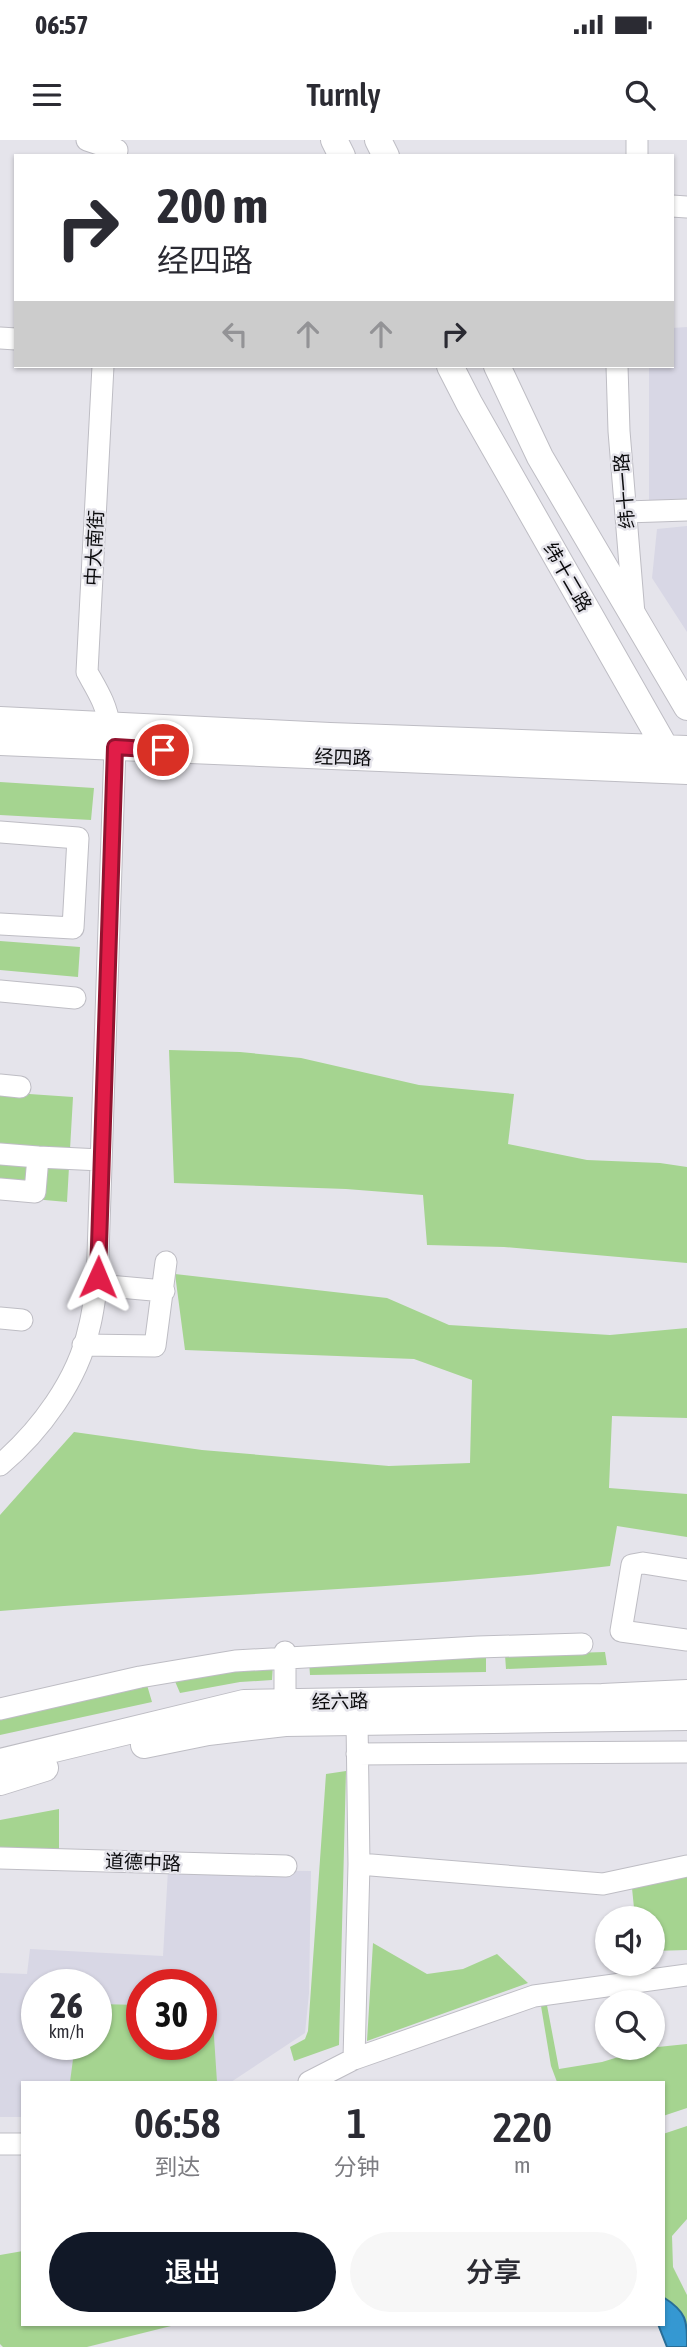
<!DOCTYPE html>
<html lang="zh">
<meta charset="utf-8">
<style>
body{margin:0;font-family:"Asap Condensed","Noto Sans SC",sans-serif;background:#f7f7f7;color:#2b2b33;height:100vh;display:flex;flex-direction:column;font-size:26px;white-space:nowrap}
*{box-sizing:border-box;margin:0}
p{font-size:23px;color:#7c7c81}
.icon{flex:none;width:38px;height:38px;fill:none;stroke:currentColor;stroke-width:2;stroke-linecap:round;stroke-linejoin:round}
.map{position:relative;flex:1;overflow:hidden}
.panel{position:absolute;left:21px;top:1941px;width:644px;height:245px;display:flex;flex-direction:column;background:#fff;border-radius:0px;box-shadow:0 2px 5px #0004}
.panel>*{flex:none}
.hud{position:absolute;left:14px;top:14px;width:660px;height:214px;border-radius:0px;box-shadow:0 2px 5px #0004;background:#fff;color:#2b2b33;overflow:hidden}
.tools{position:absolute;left:595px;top:1766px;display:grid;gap:14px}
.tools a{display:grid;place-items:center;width:70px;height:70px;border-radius:50%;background:#fff;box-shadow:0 2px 5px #0004;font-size:35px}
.speed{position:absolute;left:21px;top:1829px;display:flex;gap:14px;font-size:35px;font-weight:700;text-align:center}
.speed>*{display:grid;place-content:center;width:91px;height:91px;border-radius:50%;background:#fff;box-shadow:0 2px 5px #0004;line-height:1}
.speed small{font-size:18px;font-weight:400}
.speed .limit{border:10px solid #d22;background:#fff;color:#111}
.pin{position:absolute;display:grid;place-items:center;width:60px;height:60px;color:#fff;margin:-30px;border:4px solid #fff;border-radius:50%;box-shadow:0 2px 7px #0007}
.me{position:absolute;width:77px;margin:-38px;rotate:1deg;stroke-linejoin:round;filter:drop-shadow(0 0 5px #0008)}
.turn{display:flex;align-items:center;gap:24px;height:147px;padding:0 28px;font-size:32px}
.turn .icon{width:91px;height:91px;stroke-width:2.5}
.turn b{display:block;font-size:49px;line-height:60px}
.lanes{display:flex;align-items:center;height:66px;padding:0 28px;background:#0003;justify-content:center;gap:35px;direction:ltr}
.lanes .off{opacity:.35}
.eta{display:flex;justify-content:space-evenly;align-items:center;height:119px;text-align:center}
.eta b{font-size:42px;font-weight:600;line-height:49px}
.action{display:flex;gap:14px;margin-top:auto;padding:14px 28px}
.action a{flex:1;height:80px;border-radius:42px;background:#111827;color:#fff;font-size:28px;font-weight:600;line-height:80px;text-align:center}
.action a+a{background:#f7f7f7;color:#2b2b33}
.status{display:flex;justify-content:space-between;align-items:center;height:49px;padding:0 35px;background:#fff;direction:ltr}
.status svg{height:19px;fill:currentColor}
header{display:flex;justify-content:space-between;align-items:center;height:91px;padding:0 28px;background:#fff;font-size:32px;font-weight:600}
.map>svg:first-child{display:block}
.built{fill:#d8d7e5;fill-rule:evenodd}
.green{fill:#a5d490}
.water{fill:#3598d2;stroke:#296e97;stroke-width:2}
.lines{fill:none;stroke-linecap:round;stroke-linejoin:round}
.minor-casing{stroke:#bebdc4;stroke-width:23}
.major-casing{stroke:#bebdc4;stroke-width:28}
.minor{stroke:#fff;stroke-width:21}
.major{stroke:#fff;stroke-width:26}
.route-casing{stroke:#92132f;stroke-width:18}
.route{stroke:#e11d48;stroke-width:12}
.labels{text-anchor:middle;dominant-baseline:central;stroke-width:5;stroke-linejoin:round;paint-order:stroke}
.street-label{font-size:19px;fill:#0c0c0e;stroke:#e5e4eb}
</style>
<div class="status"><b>06:57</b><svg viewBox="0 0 49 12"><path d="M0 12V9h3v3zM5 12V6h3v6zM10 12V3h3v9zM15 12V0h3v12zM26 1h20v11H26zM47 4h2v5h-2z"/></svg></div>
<header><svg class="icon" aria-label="menu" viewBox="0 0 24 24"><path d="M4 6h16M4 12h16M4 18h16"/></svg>Turnly<svg class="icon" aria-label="search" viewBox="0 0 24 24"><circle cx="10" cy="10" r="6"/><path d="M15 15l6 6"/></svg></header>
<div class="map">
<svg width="687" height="2207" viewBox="0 0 687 2207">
<rect width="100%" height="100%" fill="#e5e4eb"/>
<path class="built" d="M687,187V364L649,366V226H672V188Z
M687,386V492L652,438L657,389Z
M168,1730L311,1731L309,1853L305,1893L231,1942H23V1977H0V1833L27,1834L30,1809L163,1816ZM37,1844H96V1904H37ZM142,1844H201V1904H142Z"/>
<path class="green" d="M0,642L94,648L91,680L0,675Z
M0,801L80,807L78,837L0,830Z
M169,910L240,912L301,918L419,945L514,954L508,1004L587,1020L660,1023L687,1027V1123L504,1107L427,1105L423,1055L346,1049L174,1043Z
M0,952L73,957L67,1062L0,1056Z
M175,1134L387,1158L449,1185L610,1195L687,1188V1278L612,1276L609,1348L687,1354V1397L617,1386L610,1426C407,1451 203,1453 0,1471V1375L74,1292L202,1310L389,1326L470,1323L472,1240L414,1219L185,1210Z
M605,1512L607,1525L506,1529L505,1515Z
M486,1515V1532L310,1535L309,1521Z
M273,1524L272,1540L240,1542L180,1553L174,1539Z
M147,1545L152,1562L0,1595V1576Z
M346,1631L339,1905L294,1921L290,1907L305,1899L308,1891L326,1634Z
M59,1669V1710H0V1680Z
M687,1737V1810L653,1811V1778H635L632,1748Z
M373,1803L427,1834L463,1829L497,1814L528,1843L367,1901Z
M540,1860H546L559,1929L602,1922L648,1908L687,1904V1968L663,1976V1942H557L551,1926Z
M96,1864L142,1865V1904H201V1866H212L217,1942H70L75,1904H96Z
M687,1986V2079L672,2096L673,2127L687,2155V2207L663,2184V1994Z
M23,2111V2184H179L87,2207H3L0,2204V2115Z"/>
<path class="water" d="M663,2157C687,2172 687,2180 687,2207H667L658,2184H663Z"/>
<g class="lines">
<defs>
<path id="minor" d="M87,0L117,10L116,16
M637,16V0
M672,66L687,67
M0,198L16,199
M103,226L87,532C97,550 107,565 109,585
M617,226L619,291L634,474
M626,372L687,370
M0,692L78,698L73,788L0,784
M0,851L75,858
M0,945L20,947
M0,1014L38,1017L35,1052L0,1049
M38,1017L101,1020
M97,1145L164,1151
M0,1178L22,1180
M83,1205L155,1206L166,1122
M0,1325C40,1291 78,1240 89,1188C93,1174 94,1159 97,1145L115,607
M687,1430L643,1423L632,1425L621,1491L687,1500
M285,1562V1512
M0,1569L140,1537L235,1521L478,1507L582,1504
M357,1614L687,1612
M0,1718L286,1726
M359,1724L603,1744L687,1726
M354,1919L359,1724L357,1581
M309,1942L354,1919L534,1856L687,1835
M0,2004H23"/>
<path id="major" d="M334,0L342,16
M378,0L386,16
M450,226L469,263L671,618
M497,226L540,317L687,567
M0,580L330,596L687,609
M0,602L687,631
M144,1605L208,1592L285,1583L687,1577
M0,1622L244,1563L602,1557L687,1553
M0,1642L45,1628"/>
</defs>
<use href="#minor" class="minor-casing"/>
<use href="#major" class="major-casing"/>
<use href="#minor" class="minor"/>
<use href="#major" class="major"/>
</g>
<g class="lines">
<defs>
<path id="route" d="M98,1137L115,607L163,610"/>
</defs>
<use href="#route" class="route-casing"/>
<use href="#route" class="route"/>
</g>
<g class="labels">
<g class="street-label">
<text transform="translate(624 351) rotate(-95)">纬十一路</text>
<text transform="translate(94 408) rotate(-87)">中大南街</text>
<text transform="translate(568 437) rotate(60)">纬十二路</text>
<text transform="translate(343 617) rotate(2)">经四路</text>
<text transform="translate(340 1561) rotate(-1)">经六路</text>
<text transform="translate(143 1722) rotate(2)">道德中路</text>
</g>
</g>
</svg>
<div class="tools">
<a><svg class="icon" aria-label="sound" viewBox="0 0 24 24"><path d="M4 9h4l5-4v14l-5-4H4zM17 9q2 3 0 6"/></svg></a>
<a><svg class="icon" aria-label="search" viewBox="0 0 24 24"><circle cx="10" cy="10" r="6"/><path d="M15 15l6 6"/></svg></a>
</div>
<div class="speed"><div>26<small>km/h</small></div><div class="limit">30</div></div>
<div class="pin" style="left:163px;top:610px;background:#d93025"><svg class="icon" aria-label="arrive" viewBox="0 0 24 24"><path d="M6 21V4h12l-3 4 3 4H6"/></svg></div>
<svg class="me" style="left:98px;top:1137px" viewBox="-20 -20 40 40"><path d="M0-17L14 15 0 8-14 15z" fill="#e11d48" stroke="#fff" stroke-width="4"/></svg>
<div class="hud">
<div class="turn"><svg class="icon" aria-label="right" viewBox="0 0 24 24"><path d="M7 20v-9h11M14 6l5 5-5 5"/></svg><div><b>200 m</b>经四路</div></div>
<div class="lanes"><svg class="icon off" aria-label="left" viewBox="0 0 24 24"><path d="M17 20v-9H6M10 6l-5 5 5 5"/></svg><svg class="icon off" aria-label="ahead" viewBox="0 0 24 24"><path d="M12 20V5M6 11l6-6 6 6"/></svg><svg class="icon off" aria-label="ahead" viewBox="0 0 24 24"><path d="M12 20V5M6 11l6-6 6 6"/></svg><svg class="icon" aria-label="right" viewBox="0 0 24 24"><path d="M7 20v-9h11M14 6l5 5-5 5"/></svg></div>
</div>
<section class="panel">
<div class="eta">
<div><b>06:58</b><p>到达</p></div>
<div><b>1</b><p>分钟</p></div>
<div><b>220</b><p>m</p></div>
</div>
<div class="action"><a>退出</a><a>分享</a></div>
</section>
</div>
